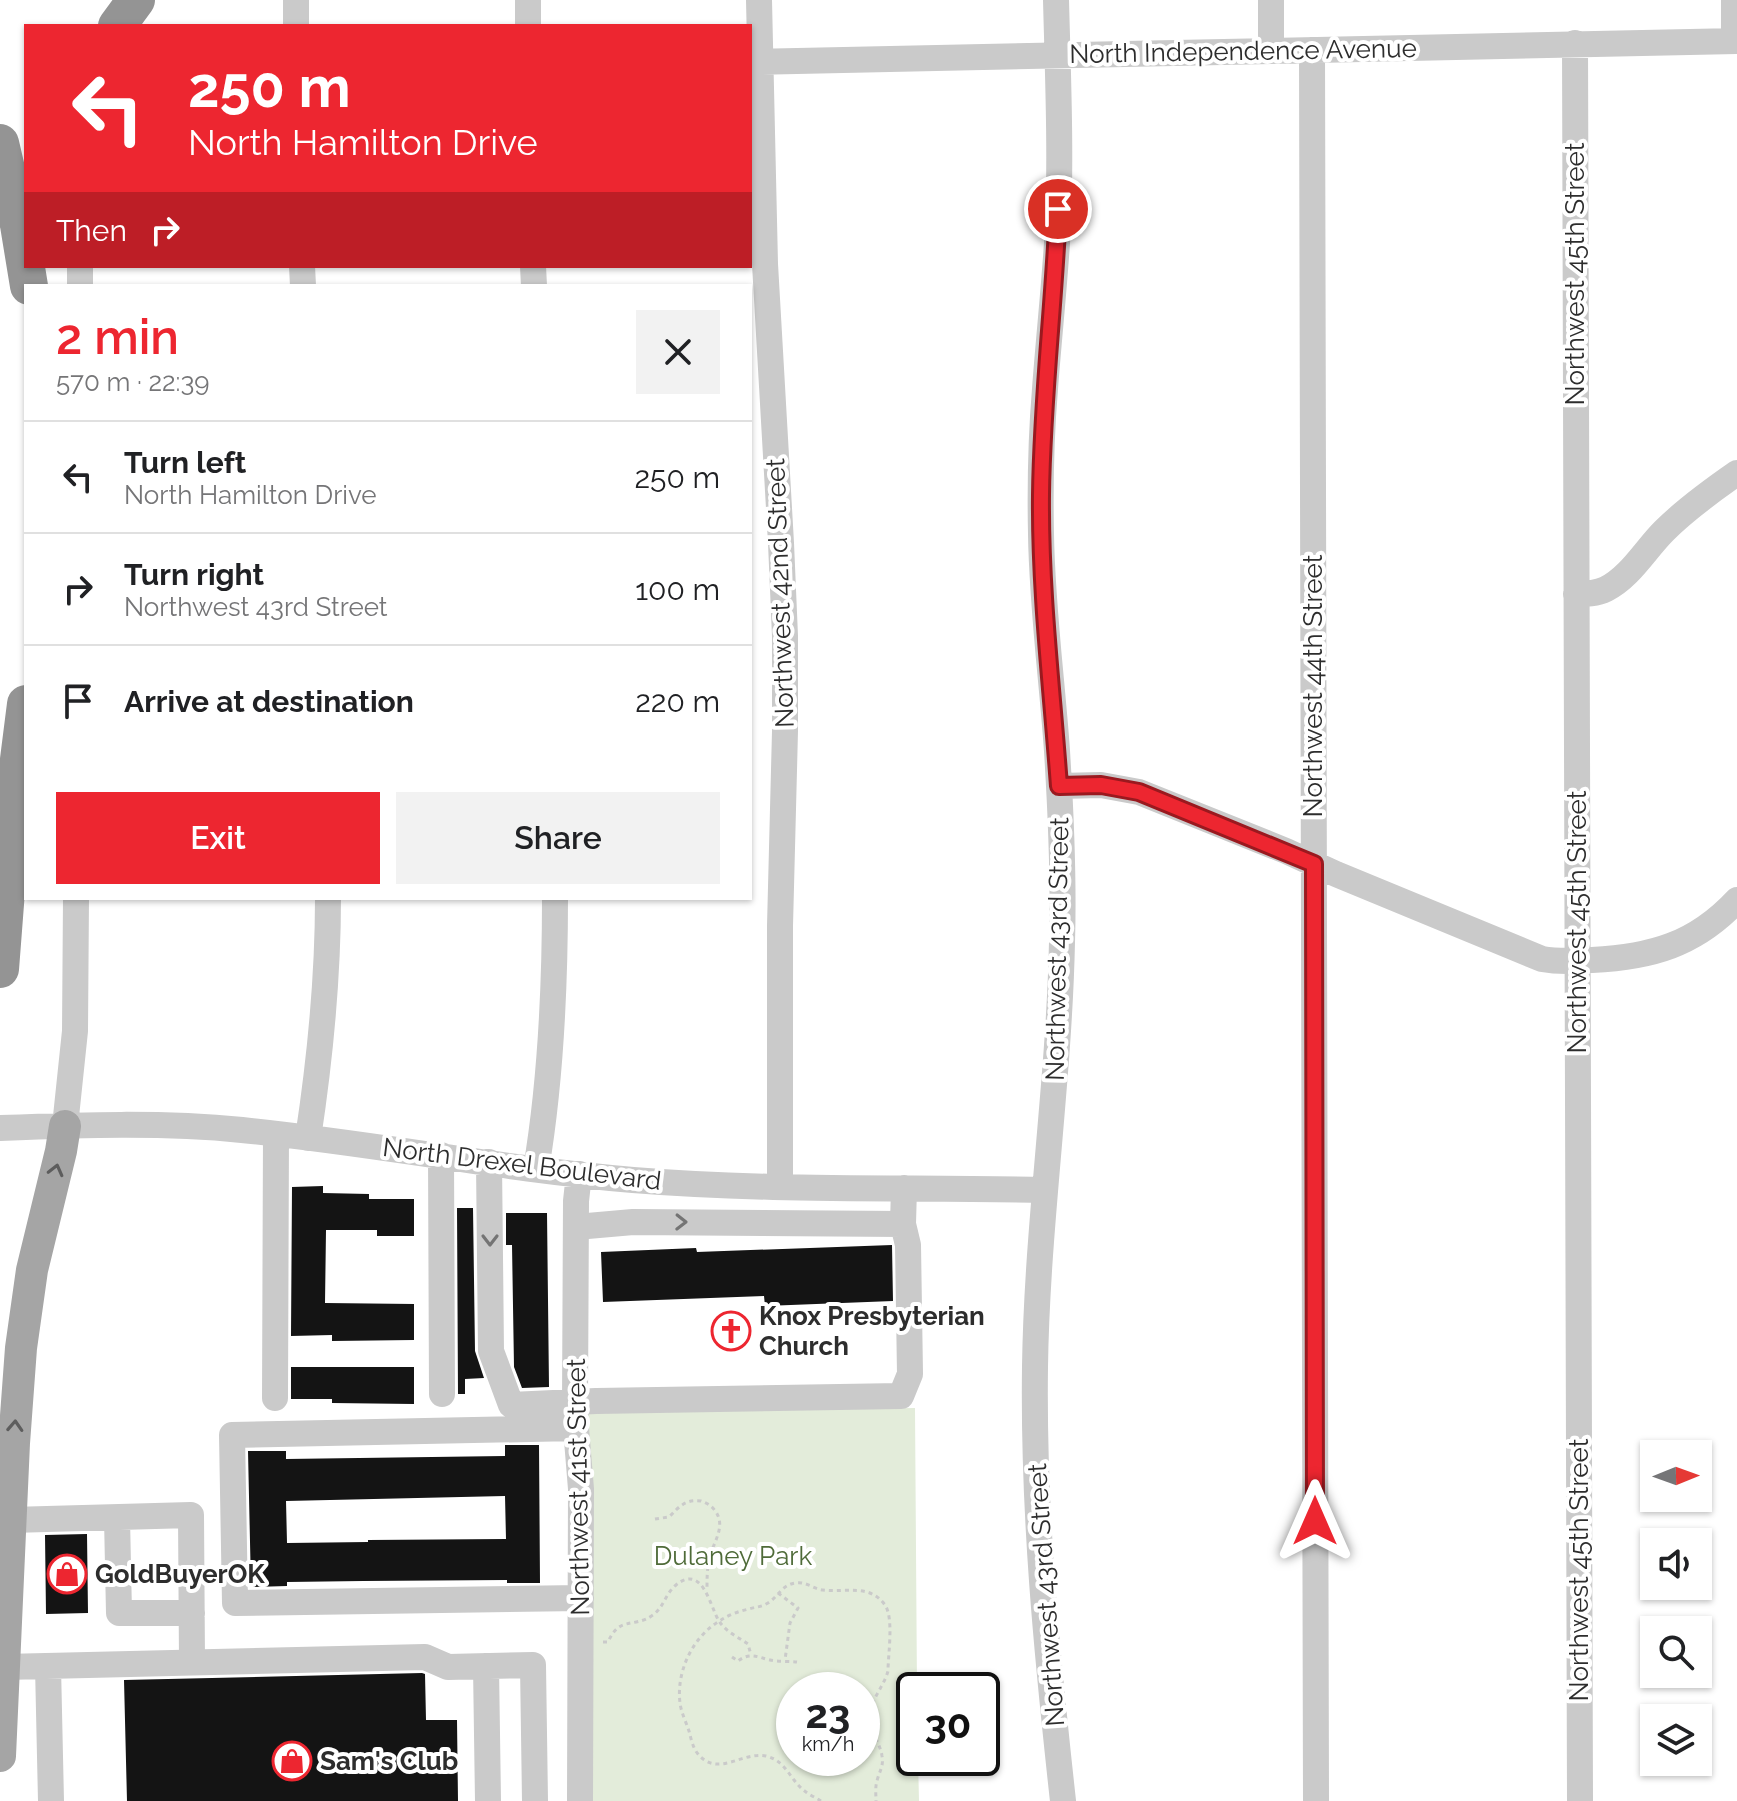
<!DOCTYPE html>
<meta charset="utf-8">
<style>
body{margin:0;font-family:Raleway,sans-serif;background:#f2f2f2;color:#202124;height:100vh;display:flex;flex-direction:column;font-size:30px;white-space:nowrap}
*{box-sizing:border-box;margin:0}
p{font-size:26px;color:#757577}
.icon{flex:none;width:44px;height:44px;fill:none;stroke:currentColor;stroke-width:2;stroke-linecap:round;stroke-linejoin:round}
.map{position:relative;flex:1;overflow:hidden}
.drawer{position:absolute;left:24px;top:284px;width:728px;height:616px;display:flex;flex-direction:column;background:#fff;border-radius:0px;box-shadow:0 2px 6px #0004}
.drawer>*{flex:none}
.top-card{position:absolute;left:24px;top:24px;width:728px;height:244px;border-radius:0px;box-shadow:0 2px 6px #0004;background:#ed2630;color:#fff;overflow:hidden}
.needle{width:52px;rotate:89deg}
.tools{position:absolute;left:1640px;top:1440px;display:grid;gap:16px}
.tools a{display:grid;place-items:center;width:72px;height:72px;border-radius:0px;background:#fff;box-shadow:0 2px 6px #0004;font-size:40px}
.speed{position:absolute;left:776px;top:1672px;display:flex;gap:16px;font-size:40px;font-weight:700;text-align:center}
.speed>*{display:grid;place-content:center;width:104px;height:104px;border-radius:50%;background:#fff;box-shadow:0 2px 6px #0004;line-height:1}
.speed small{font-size:20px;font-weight:400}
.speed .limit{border:4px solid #111;border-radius:12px;background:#fff;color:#111}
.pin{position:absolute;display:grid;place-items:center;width:68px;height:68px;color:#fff;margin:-34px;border:4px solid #fff;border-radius:50%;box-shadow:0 2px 8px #0007}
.me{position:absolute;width:88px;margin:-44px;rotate:0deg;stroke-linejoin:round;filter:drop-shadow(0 0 6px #0008)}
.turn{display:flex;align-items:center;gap:28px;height:168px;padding:0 32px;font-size:36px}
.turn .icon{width:104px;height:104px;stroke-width:2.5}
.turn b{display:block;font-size:56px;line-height:68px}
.then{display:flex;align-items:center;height:76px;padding:0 32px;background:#0003;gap:16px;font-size:30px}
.round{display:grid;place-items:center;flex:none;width:84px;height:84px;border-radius:0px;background:#f2f2f2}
.summary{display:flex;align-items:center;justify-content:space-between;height:136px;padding:0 32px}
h1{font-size:48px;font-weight:600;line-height:60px;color:#ed2630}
.button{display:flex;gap:16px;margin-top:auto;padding:16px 32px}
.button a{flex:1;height:92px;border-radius:0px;background:#ed2630;color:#fff;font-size:32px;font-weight:600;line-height:92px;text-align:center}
.button a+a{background:#f2f2f2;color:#202124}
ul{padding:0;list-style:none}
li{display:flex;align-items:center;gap:24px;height:112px;padding:0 32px;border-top:2px solid #e0e0e0}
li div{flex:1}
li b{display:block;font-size:30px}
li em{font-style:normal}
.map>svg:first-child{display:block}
.green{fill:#e3ecda;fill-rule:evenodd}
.building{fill:#141414;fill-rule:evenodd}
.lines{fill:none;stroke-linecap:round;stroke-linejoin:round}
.path{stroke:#cacaca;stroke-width:3;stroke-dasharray:4 4;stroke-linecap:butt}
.minor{stroke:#cacaca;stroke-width:26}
.major{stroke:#a5a5a5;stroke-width:32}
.highway{stroke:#949494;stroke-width:38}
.oneway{stroke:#5d5d5d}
.oneway2{stroke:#747474}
.route-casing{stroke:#9a191f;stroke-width:20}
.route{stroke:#ed2630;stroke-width:14}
.labels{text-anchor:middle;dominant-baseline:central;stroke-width:8;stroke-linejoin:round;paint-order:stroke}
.street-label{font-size:26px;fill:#2d2d2d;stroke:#fff}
.poi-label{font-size:26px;font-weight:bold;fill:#2d2d2d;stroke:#fff;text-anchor:start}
.park-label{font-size:26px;fill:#4f6b39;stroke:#fff}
</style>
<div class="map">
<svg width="1737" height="1801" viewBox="0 0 1737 1801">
<rect width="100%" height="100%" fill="#fff"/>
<path class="green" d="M915,1408L917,1690H914V1758H918L919,1801H590L585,1412ZM794,1690H862V1758H794Z"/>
<path class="building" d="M323,1186V1193L369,1194V1199H414V1236H377V1230H326L325,1303L414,1304V1340L332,1341V1335L291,1336L292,1187Z
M457,1208H473L475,1351L484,1378L465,1379V1394H458Z
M506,1213H547L549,1387L522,1388L514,1367L512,1245H506Z
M892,1245L893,1301L765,1306L764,1296L603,1302L601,1252L696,1248L697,1252Z
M291,1367H414V1404L332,1403V1399H291Z
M505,1445H539L540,1583H507V1580L363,1581L287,1582V1586L251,1587L248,1451H286V1459L505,1456ZM505,1496L506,1539L368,1540V1542L287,1543L286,1501Z
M87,1534L88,1613L46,1614L45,1535Z
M422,1673L425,1674L426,1720H457L458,1801H127L124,1680Z"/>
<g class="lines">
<path class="path" d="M655,1519L669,1517C679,1507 685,1499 701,1501C707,1503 712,1506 716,1512C726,1527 713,1543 709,1559C707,1570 707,1579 707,1590
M778,1593L798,1608L790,1623L785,1660
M603,1642H608C620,1615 633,1629 653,1615C664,1607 665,1594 676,1585C703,1563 710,1607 719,1621C726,1632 738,1637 748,1644L751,1655
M732,1657L738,1661C750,1652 757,1657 770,1660C778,1662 789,1661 797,1662
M821,1801C816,1798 810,1795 806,1792C790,1781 787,1761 766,1756C742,1751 718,1778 698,1754C693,1748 691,1739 689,1731C686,1722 681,1712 680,1703C676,1671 693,1636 721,1620C729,1615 739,1611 749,1609C755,1607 761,1607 766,1604C778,1598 781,1585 795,1583C806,1581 813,1589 823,1590C846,1593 869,1583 885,1605C894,1618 888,1655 888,1671C884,1686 872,1698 870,1713C867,1730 880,1741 882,1756C884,1766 879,1772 877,1781C875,1787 876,1795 876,1801"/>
<path class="minor" d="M528,0V26
M759,0L765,264L781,543L785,636V731L780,926V1186
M1056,0C1058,76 1061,151 1058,227C1055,281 1049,335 1045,389C1041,437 1040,486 1041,534C1042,607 1052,679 1057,751C1061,815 1064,878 1062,942C1059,1084 1037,1225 1035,1367C1033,1513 1047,1656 1063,1801
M1271,0V51
M1734,0V41
M296,26V0
M1575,43L1580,1801
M1312,50L1316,1801
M750,62L1737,41
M80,266V286
M302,266L303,286
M533,266L534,286
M1576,594C1586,594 1596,594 1606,589C1630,577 1645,550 1664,531C1686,509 1711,491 1737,473
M1059,786L1101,785L1139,792L1286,851L1336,874L1542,959C1559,962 1575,961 1592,960C1651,957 1695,945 1737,900
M65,1126L75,1031L76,898
M0,1128C81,1125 162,1122 242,1130C373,1143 502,1169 633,1180C770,1191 908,1187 1045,1190
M308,1138C320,1059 328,979 328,898
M441,1155L442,1394
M489,1162L491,1351L511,1405L596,1401L901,1396L910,1374L908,1245L903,1224L904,1188
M536,1169C551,1080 555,989 555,898
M579,1174L576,1201L575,1403L576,1428L581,1489L580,1801
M576,1227L633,1222L903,1224
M275,1398L276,1134
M576,1428L232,1435L235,1603L581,1598
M117,1518L119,1613H192
M11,1520L191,1515L192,1662
M48,1666L51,1801
M486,1666L488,1801
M4,1667L425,1657L448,1667L533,1665L535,1801"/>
<path class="major" d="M0,1756L14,1443L21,1348L32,1270L61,1151L65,1126"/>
<path class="highway" d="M117,26L136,0
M0,143L19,225L29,286
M0,891L10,831L26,704
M0,969L8,865"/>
</g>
<defs><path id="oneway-chevron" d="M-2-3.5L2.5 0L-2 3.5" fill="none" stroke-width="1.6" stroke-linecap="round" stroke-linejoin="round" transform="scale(2)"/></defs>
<g class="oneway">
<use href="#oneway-chevron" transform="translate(56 1170) rotate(-76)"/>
<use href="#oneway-chevron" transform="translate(15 1426) rotate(-87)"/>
</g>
<g class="oneway2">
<use href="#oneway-chevron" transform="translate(681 1222) rotate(1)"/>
<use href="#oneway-chevron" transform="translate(490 1240) rotate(90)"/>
</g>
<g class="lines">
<defs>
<path id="route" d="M1058,209C1054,305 1042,399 1041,495C1040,592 1052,689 1059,786L1101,785L1139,792L1314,864L1315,1521"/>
</defs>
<use href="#route" class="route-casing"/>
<use href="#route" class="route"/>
</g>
<defs>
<symbol id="church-ring" viewBox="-11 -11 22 22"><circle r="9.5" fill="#fff" stroke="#ed2630" stroke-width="1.5"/><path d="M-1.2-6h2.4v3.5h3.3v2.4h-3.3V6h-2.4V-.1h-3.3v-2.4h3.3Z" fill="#ed2630"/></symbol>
<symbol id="shop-ring" viewBox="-11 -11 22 22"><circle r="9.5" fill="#fff" stroke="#ed2630" stroke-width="1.5"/><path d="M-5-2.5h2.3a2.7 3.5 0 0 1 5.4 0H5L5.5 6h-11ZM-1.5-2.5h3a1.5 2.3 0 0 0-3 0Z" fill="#ed2630"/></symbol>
</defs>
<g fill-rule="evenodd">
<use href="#church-ring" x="709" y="1309" width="44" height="44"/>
<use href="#shop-ring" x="45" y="1552" width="44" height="44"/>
<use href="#shop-ring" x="270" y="1739" width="44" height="44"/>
</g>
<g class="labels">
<g class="street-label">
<text transform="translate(1243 51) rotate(-1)">North Independence Avenue</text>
<text transform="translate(1575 274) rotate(-90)">Northwest 45th Street</text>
<text transform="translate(780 593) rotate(-92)">Northwest 42nd Street</text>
<text transform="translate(1313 686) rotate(-90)">Northwest 44th Street</text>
<text transform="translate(1577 922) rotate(-90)">Northwest 45th Street</text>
<text transform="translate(1057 949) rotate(-89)">Northwest 43rd Street</text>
<text transform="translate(522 1164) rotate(7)">North Drexel Boulevard</text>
<text transform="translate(578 1487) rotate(-91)">Northwest 41st Street</text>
<text transform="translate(1579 1570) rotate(-90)">Northwest 45th Street</text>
<text transform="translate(1046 1595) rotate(-94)">Northwest 43rd Street</text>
</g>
<g class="poi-label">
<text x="759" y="1316">Knox Presbyterian<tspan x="759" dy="30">Church</tspan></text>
<text x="95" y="1574">GoldBuyerOK</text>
<text x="320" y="1761">Sam's Club</text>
</g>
<g class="park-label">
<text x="733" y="1556">Dulaney Park</text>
</g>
</g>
</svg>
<div class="tools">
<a><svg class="needle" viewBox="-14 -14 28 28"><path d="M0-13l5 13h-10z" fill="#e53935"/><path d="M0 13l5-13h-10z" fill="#757577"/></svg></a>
<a><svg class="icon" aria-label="sound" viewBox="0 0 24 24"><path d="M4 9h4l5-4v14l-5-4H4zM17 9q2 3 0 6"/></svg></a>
<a><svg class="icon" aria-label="search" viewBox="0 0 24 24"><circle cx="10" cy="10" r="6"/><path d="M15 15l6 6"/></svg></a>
<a><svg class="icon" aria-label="layers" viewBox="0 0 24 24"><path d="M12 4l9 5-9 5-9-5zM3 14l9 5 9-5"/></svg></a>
</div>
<div class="speed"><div>23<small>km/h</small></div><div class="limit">30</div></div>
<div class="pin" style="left:1058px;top:209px;background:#d93025"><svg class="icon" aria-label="arrive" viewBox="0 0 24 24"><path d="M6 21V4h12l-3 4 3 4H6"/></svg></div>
<svg class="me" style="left:1315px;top:1521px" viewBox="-20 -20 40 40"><path d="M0-17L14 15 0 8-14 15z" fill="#ed2630" stroke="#fff" stroke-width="4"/></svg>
<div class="top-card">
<div class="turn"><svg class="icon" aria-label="left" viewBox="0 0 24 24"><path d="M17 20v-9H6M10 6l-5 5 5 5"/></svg><div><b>250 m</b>North Hamilton Drive</div></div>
<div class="then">Then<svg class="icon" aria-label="right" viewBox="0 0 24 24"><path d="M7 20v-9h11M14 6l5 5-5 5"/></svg></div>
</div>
<section class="drawer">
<div class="summary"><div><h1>2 min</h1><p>570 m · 22:39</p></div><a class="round"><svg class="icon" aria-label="close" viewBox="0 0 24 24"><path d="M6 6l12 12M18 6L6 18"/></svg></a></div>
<ul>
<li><svg class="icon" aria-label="left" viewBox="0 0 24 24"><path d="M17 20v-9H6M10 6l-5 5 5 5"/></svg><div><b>Turn left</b><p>North Hamilton Drive</p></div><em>250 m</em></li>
<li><svg class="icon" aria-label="right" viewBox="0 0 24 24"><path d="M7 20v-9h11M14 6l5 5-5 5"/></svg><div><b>Turn right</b><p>Northwest 43rd Street</p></div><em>100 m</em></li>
<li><svg class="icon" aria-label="arrive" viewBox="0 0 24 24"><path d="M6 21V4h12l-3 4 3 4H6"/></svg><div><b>Arrive at destination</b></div><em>220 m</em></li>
</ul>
<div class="button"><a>Exit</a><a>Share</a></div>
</section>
</div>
